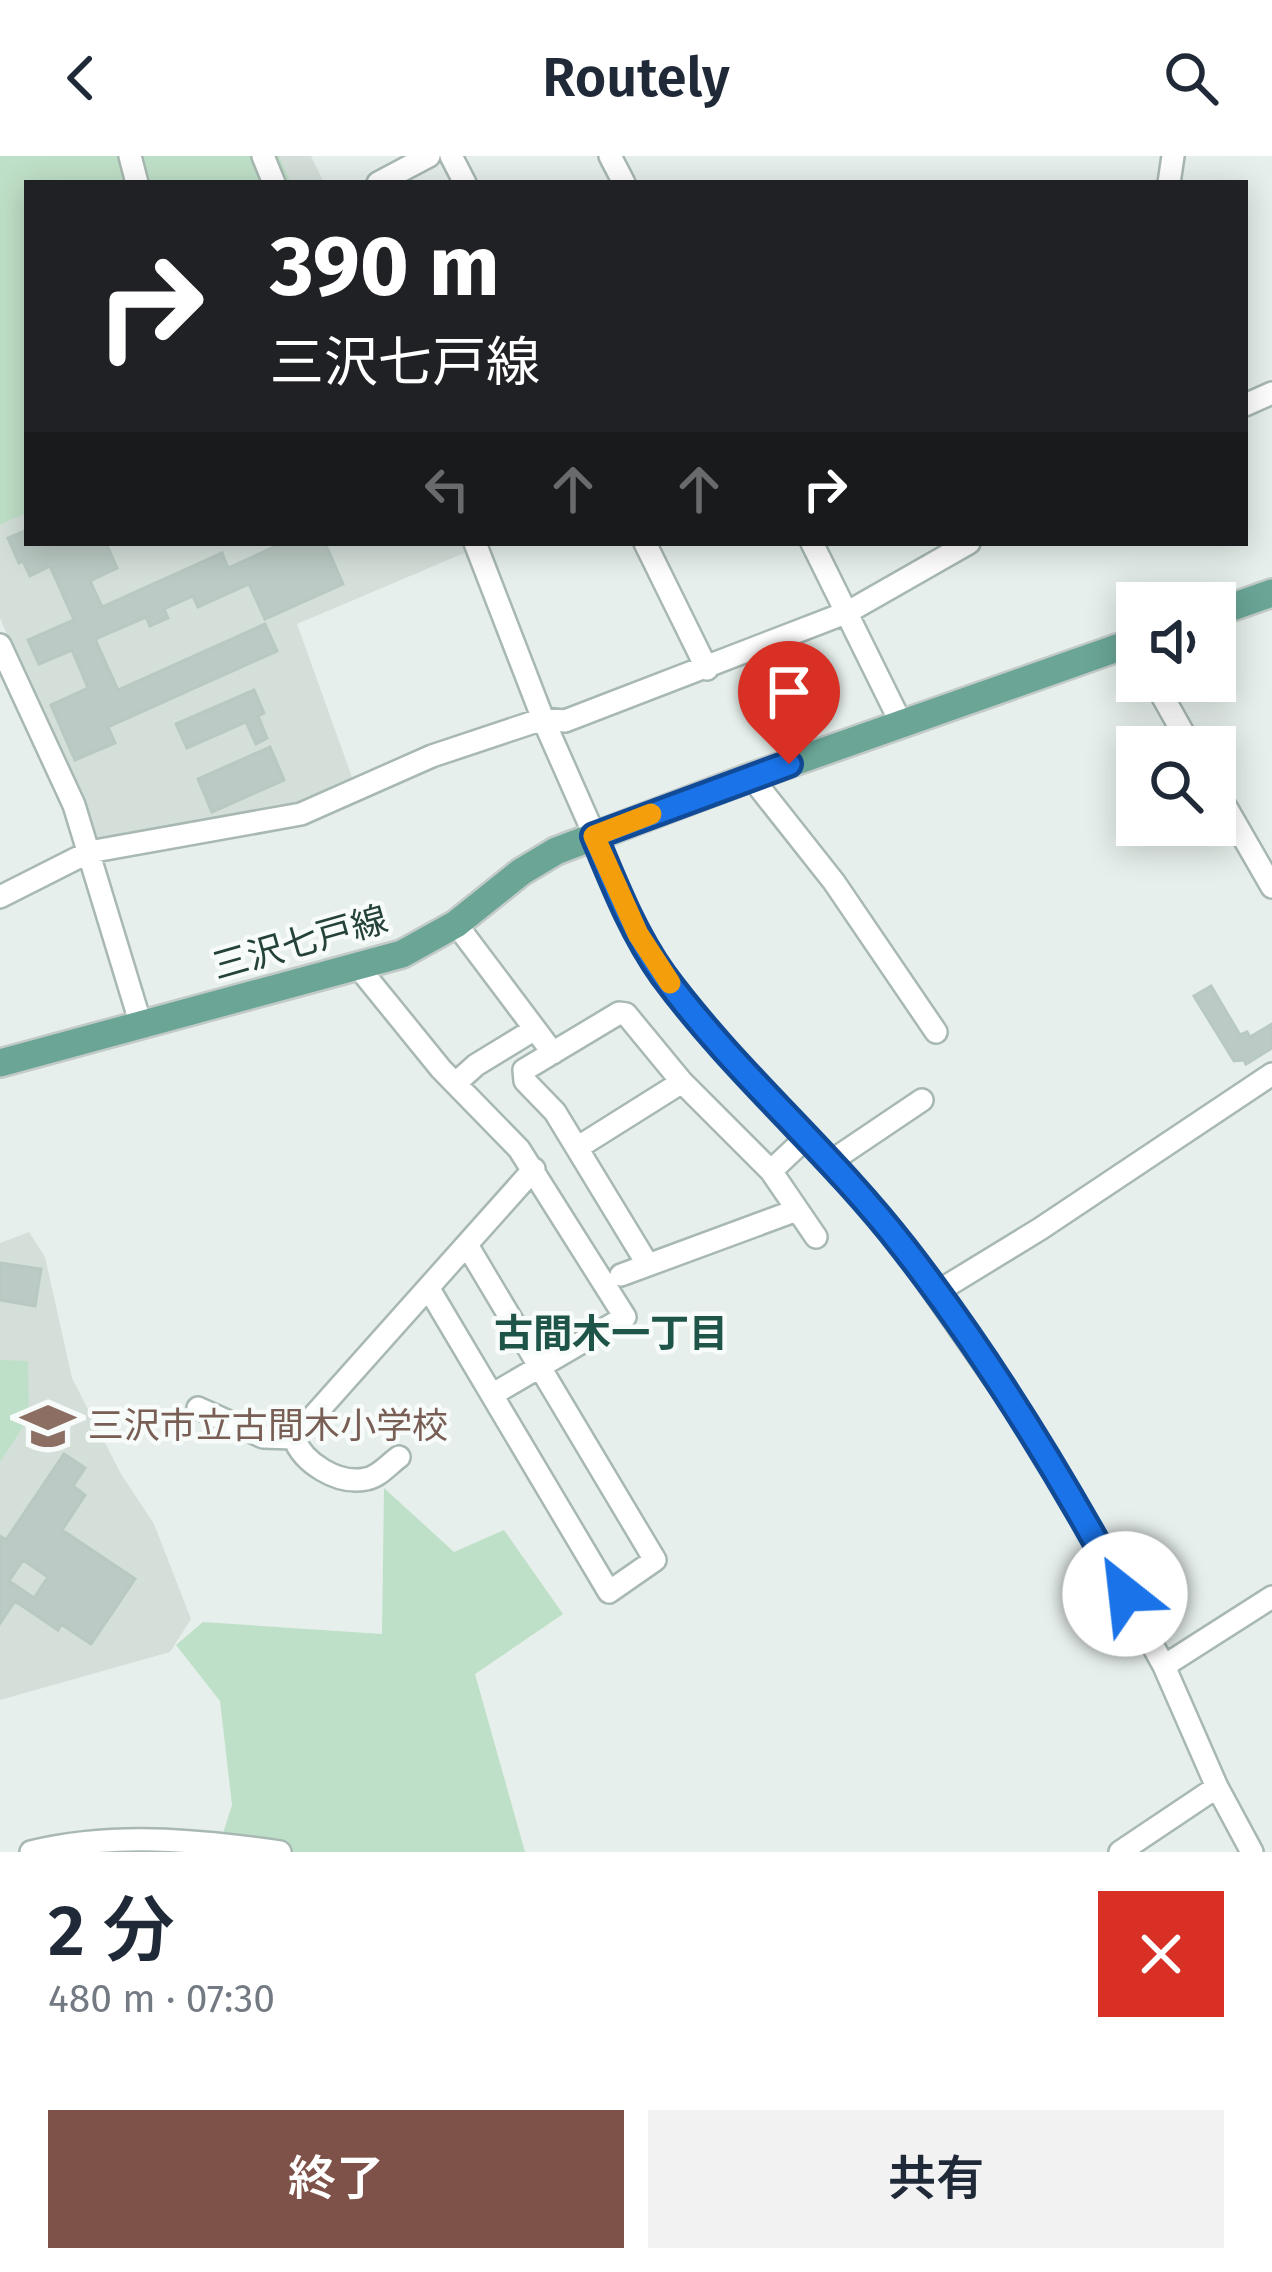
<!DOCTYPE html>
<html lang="ja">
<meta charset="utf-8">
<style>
body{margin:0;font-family:"Fira Sans","Noto Sans JP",sans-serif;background:#f2f2f3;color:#1f2937;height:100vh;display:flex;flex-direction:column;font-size:45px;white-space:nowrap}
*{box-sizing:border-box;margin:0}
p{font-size:39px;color:#747a83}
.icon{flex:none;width:66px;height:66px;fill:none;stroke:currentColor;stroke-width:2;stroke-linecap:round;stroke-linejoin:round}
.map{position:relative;height:1696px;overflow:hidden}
.details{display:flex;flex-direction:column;background:#fff;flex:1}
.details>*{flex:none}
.hud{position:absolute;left:24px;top:24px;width:1224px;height:366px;border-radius:0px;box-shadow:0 6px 30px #0003;background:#202124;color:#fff;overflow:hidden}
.controls{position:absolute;left:1116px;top:426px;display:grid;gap:24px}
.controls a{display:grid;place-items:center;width:120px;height:120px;border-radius:0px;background:#fff;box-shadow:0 6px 30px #0003;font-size:60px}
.pin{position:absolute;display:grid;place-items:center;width:102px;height:102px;color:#fff;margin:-123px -51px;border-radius:50% 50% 50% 0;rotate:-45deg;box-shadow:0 0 12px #0007}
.pin .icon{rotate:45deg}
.me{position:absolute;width:132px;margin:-66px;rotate:331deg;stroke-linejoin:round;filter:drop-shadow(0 0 9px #0008)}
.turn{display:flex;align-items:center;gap:42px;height:252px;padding:0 48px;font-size:54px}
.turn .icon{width:156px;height:156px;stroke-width:2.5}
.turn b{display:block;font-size:84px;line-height:102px}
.lanes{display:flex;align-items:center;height:114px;padding:0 48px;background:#0003;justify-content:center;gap:60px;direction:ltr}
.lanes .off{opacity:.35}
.round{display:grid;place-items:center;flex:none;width:126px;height:126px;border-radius:0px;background:#f2f2f3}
.headline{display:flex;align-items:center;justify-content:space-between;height:204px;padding:0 48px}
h1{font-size:72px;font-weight:600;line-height:90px}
.action{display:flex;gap:24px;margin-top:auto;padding:24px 48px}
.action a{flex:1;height:138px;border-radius:0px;background:#7f5249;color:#fff;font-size:48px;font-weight:600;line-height:138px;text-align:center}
.action a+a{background:#f2f2f3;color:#1f2937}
header{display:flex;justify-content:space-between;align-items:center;height:156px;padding:0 48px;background:#fff;font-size:54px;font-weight:600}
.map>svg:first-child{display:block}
.built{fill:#d4dfda}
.green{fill:#bfe0c8}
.building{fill:#bbcac4;stroke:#b8c9c2;stroke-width:3;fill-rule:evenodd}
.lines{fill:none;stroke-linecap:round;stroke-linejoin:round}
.minor-casing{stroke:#a8b8b2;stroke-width:26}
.major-casing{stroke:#c2cac8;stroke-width:32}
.minor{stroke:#fff;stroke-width:21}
.major{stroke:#6aa596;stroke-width:27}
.route-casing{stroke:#114b97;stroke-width:30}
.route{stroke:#1a73e8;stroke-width:21}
.slow{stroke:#f59e0b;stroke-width:21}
.labels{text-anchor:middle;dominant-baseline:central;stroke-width:9;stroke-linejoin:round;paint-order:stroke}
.street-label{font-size:36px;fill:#24423a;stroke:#f7fbf9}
.education-label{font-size:36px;fill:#785e54;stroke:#f7fbf9;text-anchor:start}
.neighbourhood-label{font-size:39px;font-weight:bold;fill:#1f5548;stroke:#f7fbf9}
</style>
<header><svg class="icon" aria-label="back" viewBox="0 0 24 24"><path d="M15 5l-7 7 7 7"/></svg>Routely<svg class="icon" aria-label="search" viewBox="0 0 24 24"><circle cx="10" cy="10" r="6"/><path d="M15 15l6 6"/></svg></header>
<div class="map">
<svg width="1272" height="1696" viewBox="0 0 1272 1696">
<rect width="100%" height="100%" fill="#e6efeb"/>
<path class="built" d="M0,0H311L324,27H27V387H466L469,395L297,468L352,621L295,652L105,686L93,680L0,462Z
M29,1076L45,1101L72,1222L121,1318L154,1368L191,1463L170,1496L0,1544V1087Z"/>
<path class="green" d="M0,0H279L291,27H27V356L0,369Z
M0,1204L28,1205L29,1262L0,1306Z
M384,1332L454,1396L504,1374L563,1458L475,1518L525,1696H217L232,1649L220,1545L176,1489L203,1466L382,1478Z"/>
<path class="building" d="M27,374V387H106L117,412L90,425L102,451L222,397L228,412L283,387H325L343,428L265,463L249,428L198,451L193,440L164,453L168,462L150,470L146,461L95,483L118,534L265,468L277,495L108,571L115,587L75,604L51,549L88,532L72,494L39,508L28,484L74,464L50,410L30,420L23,405L19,407L8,382Z
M254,534L264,557L258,560L267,582L256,588L246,566L187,592L176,568Z
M270,591L284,624L212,656L198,623Z
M1211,830L1240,879L1247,876L1250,881L1272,868V892L1246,908L1244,904L1234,905L1194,840Z
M0,1107L41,1113L35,1150L0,1144Z
M64,1298L85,1312L73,1330L85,1339L62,1374L135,1423L91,1488L61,1468L58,1474L15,1445L0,1467V1380L6,1384ZM23,1404L48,1421L34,1442L9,1425Z"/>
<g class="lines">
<defs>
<path id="minor" d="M130,0L137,27
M263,0L274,27
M451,0L465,27
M610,0L624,27
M378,27L429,0
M1169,27L1173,0
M1245,249L1272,237
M475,387L543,563L638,778L663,818L715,882L845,1022L903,1091L1008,1242L1066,1332L1164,1510L1217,1631L1252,1696
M645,387L707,513
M812,387L902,569
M0,489L74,649L141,869
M1154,525L1191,591
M751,621L834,726L936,876
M1215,632L1272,731
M0,741L89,696L301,658L432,600L543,563L565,565L848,456L969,387
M456,768L553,897
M359,812L441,913L519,993L625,1161L495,1237
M457,926L476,909L535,873
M577,992L682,926
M830,1006L922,944
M771,1015L807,981
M648,1109L555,956L525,925L524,914L619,857L626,858L682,926L771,1015L816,1081
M621,1119L797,1054
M429,1133L609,1436L655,1404L467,1089
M937,1136L1040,1073L1272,918
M198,1252L263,1281L294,1282L534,1013
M294,1282C303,1307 338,1329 366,1323C379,1321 389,1308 399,1301
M1164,1510L1272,1441
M31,1696C113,1676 197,1684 280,1696
M1120,1696L1217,1631"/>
<path id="major" d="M1215,457L1272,437
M0,907L402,798L456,768L521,716L556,695L751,621L1137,485"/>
</defs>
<use href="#minor" class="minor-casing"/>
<use href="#major" class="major-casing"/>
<use href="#minor" class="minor"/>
<use href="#major" class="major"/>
</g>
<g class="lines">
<defs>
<path id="route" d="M789,608L594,680C614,728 633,777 663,819C735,917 830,996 904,1092C988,1200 1060,1318 1125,1438"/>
</defs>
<use href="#route" class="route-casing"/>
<use href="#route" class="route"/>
<path class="slow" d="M651,658L594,680L638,778L670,827"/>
</g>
<defs>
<symbol id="school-bare" viewBox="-9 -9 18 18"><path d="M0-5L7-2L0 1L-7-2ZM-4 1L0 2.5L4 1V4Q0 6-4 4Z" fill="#8d6e63" stroke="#f7fbf9" stroke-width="2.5" paint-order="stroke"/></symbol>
</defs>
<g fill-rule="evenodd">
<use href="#school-bare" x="10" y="1232" width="76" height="76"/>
</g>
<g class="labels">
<g class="street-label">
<text transform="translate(300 787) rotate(-16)">三沢七戸線</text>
</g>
<g class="education-label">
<text x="88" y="1270">三沢市立古間木小学校</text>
</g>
<g class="neighbourhood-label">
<text x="611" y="1178">古間木一丁目</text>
</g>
</g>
</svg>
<div class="controls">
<a><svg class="icon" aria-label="sound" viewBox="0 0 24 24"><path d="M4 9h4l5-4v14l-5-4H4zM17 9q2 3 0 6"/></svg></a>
<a><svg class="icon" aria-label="search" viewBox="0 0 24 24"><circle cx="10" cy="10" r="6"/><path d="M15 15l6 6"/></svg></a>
</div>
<div class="pin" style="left:789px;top:608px;background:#d93025"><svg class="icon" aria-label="arrive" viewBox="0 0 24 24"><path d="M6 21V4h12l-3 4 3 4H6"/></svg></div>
<svg class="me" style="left:1125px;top:1438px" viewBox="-20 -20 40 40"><circle r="19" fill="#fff"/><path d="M0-13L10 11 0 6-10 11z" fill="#1a73e8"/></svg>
<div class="hud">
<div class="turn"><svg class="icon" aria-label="right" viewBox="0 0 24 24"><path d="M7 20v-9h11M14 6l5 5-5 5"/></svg><div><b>390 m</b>三沢七戸線</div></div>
<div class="lanes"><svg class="icon off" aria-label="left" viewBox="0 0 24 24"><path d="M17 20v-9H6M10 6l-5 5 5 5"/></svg><svg class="icon off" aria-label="ahead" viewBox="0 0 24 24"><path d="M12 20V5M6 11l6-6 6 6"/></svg><svg class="icon off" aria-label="ahead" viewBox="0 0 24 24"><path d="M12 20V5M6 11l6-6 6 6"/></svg><svg class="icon" aria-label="right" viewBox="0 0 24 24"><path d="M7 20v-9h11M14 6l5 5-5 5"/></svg></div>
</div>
</div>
<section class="details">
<div class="headline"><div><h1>2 分</h1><p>480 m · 07:30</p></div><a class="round" style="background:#d93025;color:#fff"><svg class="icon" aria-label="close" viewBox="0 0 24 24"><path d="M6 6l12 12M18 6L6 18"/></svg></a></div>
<div class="action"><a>終了</a><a>共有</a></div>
</section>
